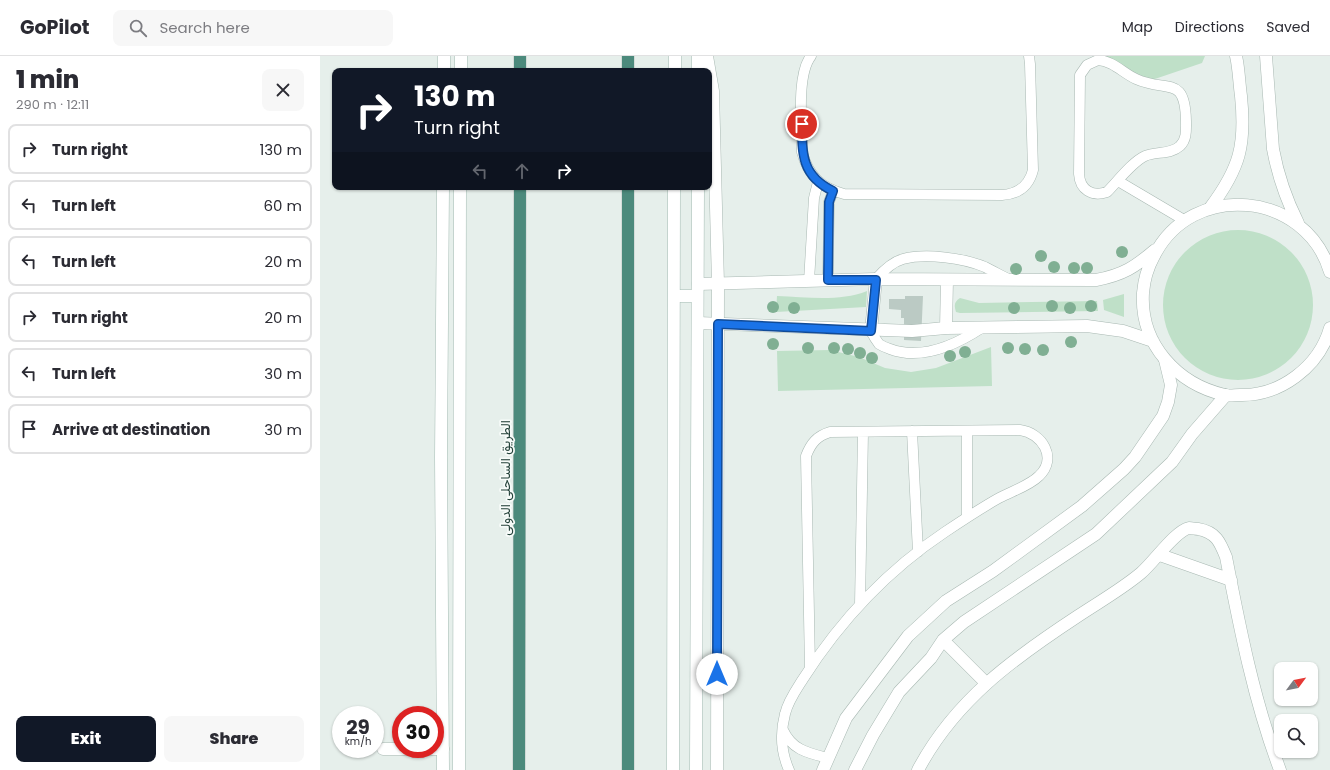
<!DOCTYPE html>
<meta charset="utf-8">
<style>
body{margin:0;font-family:Poppins,Vazirmatn,sans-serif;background:#f7f7f7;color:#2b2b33;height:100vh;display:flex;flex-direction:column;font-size:15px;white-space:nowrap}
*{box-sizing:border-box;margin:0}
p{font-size:13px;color:#7c7c81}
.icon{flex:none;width:22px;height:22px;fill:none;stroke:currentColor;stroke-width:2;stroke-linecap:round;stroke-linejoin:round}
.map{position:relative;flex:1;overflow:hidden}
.details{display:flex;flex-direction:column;background:#fff;width:320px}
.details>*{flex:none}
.hud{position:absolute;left:12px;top:12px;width:380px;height:122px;border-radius:8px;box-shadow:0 1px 3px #0004;background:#111827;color:#fff;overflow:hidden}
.needle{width:26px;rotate:58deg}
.controls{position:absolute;left:954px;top:606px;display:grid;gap:8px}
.controls a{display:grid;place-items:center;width:44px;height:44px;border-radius:8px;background:#fff;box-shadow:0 1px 3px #0004;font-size:20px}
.speed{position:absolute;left:12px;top:650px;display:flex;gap:8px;font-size:20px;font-weight:700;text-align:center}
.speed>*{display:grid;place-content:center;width:52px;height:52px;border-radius:50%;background:#fff;box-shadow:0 1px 3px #0004;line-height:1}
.speed small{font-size:10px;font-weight:400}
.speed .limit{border:6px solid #d22;background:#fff;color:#111}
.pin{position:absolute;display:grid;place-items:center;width:34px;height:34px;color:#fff;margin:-17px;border:2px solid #fff;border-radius:50%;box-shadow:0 1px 4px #0007}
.me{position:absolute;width:44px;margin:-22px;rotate:0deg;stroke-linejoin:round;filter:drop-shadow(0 0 3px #0008)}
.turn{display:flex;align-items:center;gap:14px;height:84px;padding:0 16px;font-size:18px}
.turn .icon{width:52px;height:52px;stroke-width:2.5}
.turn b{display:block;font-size:28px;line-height:34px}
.lanes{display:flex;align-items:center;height:38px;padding:0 16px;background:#0003;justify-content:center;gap:20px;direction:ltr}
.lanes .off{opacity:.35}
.round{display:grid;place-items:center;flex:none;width:42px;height:42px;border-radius:8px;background:#f7f7f7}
.overview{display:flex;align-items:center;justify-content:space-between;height:68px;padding:0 16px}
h1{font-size:24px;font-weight:800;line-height:30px}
.button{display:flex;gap:8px;margin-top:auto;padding:8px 16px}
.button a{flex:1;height:46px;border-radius:8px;background:#111827;color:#fff;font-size:16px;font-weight:800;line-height:46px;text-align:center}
.button a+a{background:#f7f7f7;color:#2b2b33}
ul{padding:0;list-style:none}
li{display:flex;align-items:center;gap:12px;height:50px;margin:0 8px 6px;padding:0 8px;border:2px solid #e1e1e2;border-radius:8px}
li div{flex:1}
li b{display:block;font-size:15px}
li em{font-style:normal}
header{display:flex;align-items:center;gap:24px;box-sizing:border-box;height:56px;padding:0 20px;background:#fff;border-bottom:1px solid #e1e1e2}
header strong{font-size:19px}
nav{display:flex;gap:22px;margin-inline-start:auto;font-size:14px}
.search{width:280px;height:36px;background:#f7f7f7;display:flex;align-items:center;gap:10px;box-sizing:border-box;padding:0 14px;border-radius:8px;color:#7c7c81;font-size:15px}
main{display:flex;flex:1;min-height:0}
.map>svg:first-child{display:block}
.green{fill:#bfe0c8}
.building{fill:#bbcac4}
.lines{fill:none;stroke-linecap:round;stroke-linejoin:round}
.service-casing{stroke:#a8b8b2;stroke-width:11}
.minor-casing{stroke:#a8b8b2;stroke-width:13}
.tertiary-casing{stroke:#a8b8b2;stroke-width:13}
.secondary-casing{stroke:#a4bbb3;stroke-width:13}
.trunk-casing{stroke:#c2cac8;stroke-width:13}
.service{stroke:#fff;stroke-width:10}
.minor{stroke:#fff;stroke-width:12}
.tertiary{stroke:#fff;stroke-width:12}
.secondary{stroke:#fff;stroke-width:12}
.trunk{stroke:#4c8a7c;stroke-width:12}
.tree{fill:#80af93}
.route-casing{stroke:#114b97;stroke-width:10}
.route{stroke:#1a73e8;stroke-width:7}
.labels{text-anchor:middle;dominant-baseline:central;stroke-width:3.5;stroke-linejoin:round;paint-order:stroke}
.street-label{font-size:13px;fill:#24423a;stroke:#f7fbf9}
</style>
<header>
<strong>GoPilot</strong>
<div class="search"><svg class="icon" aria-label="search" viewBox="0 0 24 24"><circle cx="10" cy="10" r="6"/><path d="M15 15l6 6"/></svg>Search here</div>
<nav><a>Map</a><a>Directions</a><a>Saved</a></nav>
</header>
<main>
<section class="details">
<div class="overview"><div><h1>1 min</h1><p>290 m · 12:11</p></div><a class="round"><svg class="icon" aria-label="close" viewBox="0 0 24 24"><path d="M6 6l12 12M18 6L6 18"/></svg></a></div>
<ul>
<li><svg class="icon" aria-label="right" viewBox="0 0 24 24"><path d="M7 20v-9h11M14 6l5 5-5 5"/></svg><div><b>Turn right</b></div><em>130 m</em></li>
<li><svg class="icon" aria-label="left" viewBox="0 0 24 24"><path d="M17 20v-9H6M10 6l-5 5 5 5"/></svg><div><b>Turn left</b></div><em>60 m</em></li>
<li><svg class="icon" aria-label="left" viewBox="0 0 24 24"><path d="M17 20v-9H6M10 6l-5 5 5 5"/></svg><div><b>Turn left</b></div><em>20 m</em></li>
<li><svg class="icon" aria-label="right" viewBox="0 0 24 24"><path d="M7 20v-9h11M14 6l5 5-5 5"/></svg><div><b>Turn right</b></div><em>20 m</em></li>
<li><svg class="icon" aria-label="left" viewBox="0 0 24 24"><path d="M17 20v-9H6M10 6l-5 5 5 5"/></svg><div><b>Turn left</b></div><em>30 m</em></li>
<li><svg class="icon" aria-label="arrive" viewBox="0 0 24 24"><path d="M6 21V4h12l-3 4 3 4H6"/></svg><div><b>Arrive at destination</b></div><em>30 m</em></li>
</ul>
<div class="button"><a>Exit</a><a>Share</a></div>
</section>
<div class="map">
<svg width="1010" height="714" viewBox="0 0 1010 714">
<rect width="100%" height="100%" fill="#e6efeb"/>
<path class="green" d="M777,0H885L882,7L826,26Z
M843 249a75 75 0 1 1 150 0a75 75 0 1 1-150 0Z
M547,235L546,251L456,256L457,240C487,241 519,246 547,235Z
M804,238V261L784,254L783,244Z
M640,242L659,247L777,245L778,255L640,257L636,256C634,249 634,246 640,242Z
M671,291L672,330L458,335L457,295L510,294L539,301L565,312L591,316L616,312Z"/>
<path class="building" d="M585,240H603L601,285L584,284V262H581V254L569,253V243H585Z"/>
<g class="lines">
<defs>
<path id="service" d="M491,0C476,19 482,72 482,96C488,119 501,132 524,138L682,139C698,138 709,130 713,114L710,8L709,0
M778,4C793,5 803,17 816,23C847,37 865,18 866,65C866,74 867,83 860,90C850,99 836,95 825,100C812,106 797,126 787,136C772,141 760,134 759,118L760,19L767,9Z
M798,125L864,164
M556,223C563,215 572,206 583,203C606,197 643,202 665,211C673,215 682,220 690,224
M508,224L509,146L513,135
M489,225L494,142L498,126
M551,275C553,279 556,284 559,288C562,290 567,292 570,293C602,305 636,289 663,271
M592,375L598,496
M647,375V461
M540,549L543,376
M463,674C472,694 488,697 508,702
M469,714C461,696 460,677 465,658C468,645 476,634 483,623C520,565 568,514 625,476C643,464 661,452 679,442C692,435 709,430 719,420C738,402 722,377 700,374L510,376C497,380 491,387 486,400L490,612"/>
<path id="minor" d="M387,0L393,35L398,228L397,714
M840,499L911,524
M623,584L666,627
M63,693H123
M503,714L526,662L588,580L626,545L673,515L762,450L804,413L815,401L843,360L848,346L851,329L845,304
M535,714L553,679L579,636L611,602L623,584L644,566L776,478L852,406L872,378L906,339
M598,714C635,644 694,602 758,560C779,546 802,533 821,517C834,506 855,475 869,472C872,472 876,473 878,473C896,476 900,486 906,501C920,573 934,645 960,714"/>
<path id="tertiary" d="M946,0L953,93C958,120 966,143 978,167
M890,152C920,112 926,89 921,40C919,26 919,13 916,0
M1010,216C986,135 872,124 834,200C828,211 824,224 823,237C820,288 857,328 905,339C909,340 915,339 920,339C960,340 999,311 1010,272
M378,228L556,223L776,224C803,219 815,211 835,194
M378,267L592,275L626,272L767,270L803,275L833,285
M626,272L627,224
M551,275L556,223"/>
<path id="secondary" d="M124,15V0
M141,15V0
M355,15V0
M378,15V0
M123,131L121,401L123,714
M354,240H377
M139,714L140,131
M353,714L354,131
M376,714L378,131"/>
<path id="trunk" d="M200,15V0
M308,15V0
M199,714L200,131
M308,714V131"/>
</defs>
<use href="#service" class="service-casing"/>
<use href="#minor" class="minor-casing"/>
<use href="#tertiary" class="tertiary-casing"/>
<use href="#secondary" class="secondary-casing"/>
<use href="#trunk" class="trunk-casing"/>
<use href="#service" class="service"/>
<use href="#minor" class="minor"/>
<use href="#tertiary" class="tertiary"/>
<use href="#secondary" class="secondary"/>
<use href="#trunk" class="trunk"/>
</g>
<g class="tree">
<circle cx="802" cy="196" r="6"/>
<circle cx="721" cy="200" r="6"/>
<circle cx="734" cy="211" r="6"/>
<circle cx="754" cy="212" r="6"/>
<circle cx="767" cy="212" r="6"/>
<circle cx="696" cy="213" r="6"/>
<circle cx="732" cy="250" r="6"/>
<circle cx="771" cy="250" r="6"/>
<circle cx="453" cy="251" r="6"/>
<circle cx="474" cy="252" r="6"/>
<circle cx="694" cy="252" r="6"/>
<circle cx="750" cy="252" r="6"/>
<circle cx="751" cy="286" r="6"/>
<circle cx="453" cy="288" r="6"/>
<circle cx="488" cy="292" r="6"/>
<circle cx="514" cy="292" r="6"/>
<circle cx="688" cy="292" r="6"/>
<circle cx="528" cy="293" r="6"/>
<circle cx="705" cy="293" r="6"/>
<circle cx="723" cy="294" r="6"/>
<circle cx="645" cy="296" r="6"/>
<circle cx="540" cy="297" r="6"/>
<circle cx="630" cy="300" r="6"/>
<circle cx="552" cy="302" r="6"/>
</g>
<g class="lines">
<defs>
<path id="route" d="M397,618L398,268L551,275L556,224H508L509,146L513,135C482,120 482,99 482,68"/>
</defs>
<use href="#route" class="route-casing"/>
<use href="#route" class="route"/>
</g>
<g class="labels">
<g class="street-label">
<text transform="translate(185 422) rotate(-90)">الطريق الساحلى الدولى</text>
</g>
</g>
</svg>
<div class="controls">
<a><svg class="needle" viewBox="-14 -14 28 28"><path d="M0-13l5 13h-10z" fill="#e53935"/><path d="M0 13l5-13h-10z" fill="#7c7c81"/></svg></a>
<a><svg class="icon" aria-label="search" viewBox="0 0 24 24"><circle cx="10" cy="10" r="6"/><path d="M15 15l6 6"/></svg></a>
</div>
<div class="speed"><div>29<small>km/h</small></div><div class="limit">30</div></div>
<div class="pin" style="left:482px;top:68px;background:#d93025"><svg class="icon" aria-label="arrive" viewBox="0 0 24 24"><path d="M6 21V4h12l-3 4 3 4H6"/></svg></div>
<svg class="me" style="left:397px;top:618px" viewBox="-20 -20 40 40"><circle r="19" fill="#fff"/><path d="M0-13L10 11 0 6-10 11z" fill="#1a73e8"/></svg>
<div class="hud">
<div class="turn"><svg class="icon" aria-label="right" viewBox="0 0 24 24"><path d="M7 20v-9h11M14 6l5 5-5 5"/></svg><div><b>130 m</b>Turn right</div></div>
<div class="lanes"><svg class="icon off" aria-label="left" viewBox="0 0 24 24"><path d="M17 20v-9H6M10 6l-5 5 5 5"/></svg><svg class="icon off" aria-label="ahead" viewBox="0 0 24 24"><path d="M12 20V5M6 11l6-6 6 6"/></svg><svg class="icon" aria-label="right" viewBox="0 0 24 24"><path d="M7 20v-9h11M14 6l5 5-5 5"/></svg></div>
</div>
</div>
</main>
